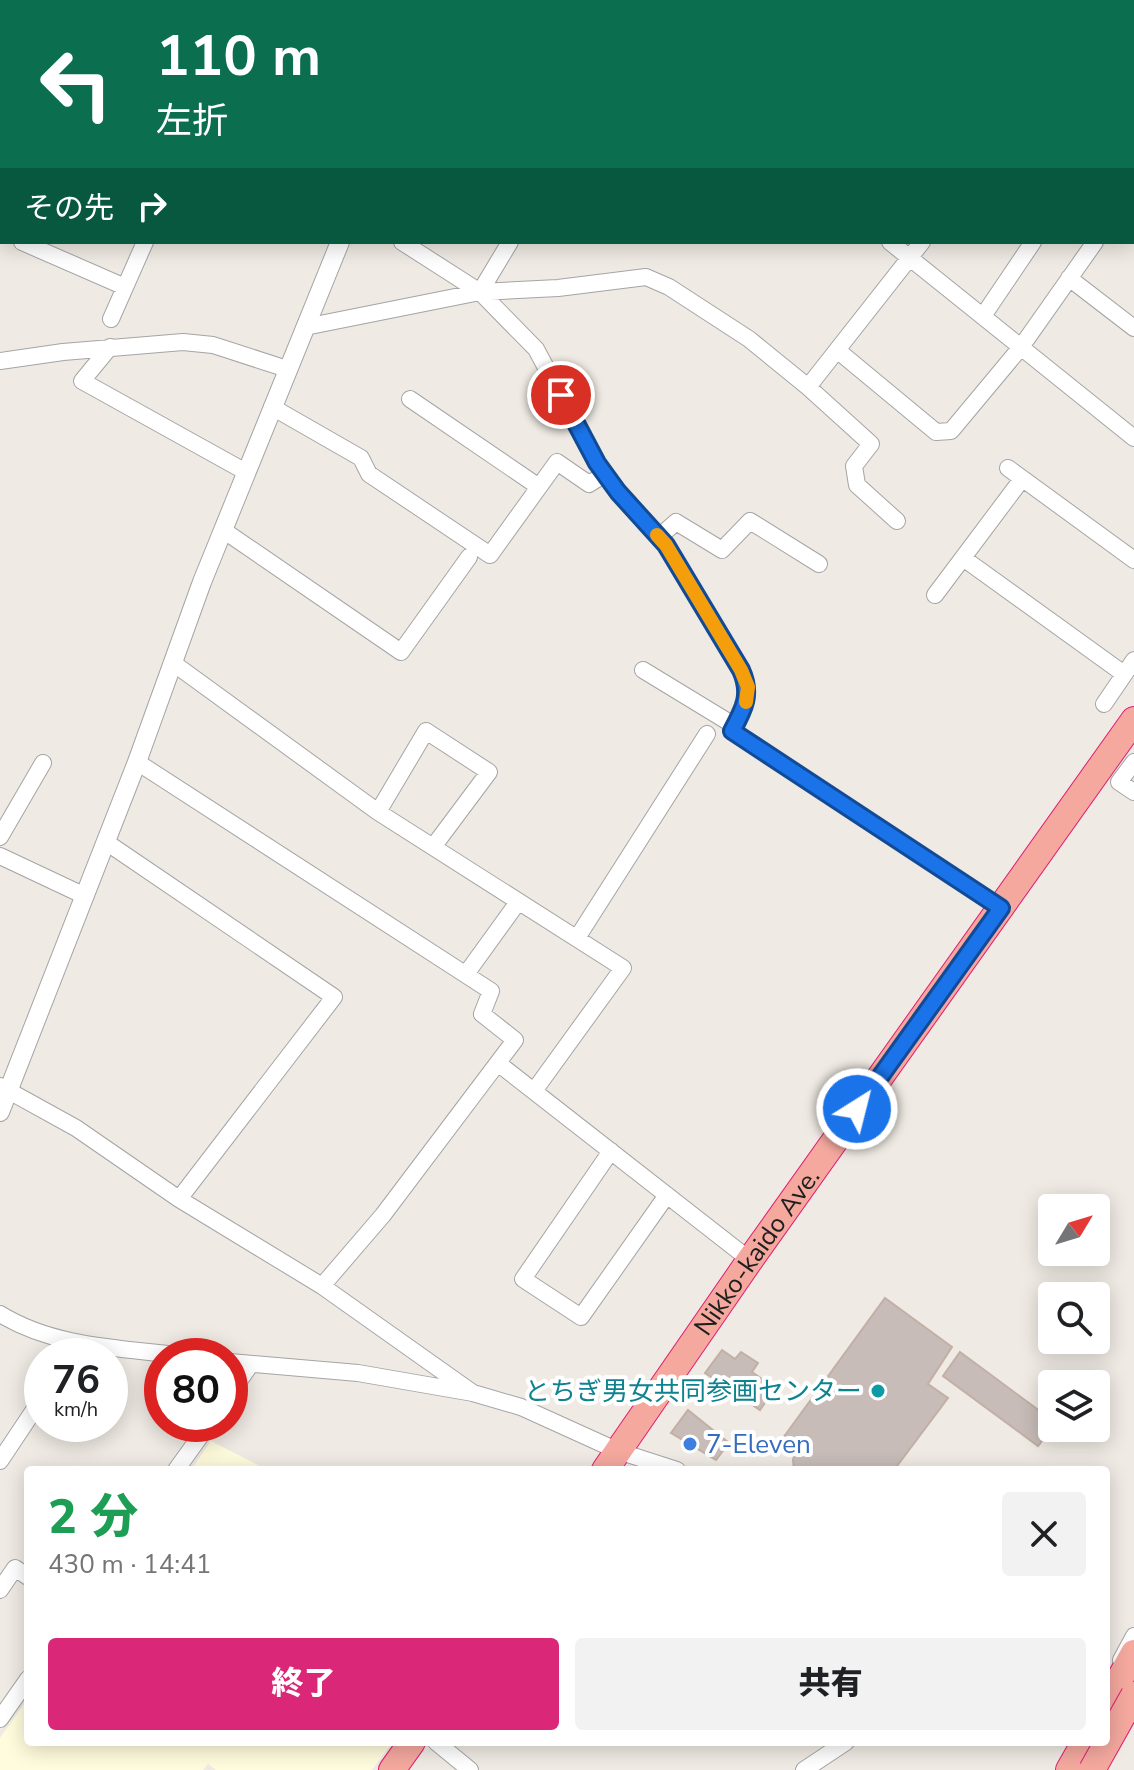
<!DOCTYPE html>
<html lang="ja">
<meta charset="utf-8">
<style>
body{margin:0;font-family:"Nunito Sans","Noto Sans JP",sans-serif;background:#f2f2f2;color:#202124;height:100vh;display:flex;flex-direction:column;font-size:30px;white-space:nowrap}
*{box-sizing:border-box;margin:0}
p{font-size:26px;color:#757577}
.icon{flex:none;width:44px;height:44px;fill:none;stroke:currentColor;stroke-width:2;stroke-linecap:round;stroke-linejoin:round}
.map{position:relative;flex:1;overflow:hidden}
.side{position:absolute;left:24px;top:1466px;width:1086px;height:280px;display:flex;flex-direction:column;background:#fff;border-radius:8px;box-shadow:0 4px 20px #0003}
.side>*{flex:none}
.top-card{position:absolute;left:0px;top:0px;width:1134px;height:244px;box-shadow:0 4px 20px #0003;background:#0b6e4f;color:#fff;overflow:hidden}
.needle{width:52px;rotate:52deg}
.controls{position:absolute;left:1038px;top:1194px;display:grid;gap:16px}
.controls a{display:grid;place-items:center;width:72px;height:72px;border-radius:8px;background:#fff;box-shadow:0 4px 20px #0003;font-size:40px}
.speed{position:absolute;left:24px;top:1338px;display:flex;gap:16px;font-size:40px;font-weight:700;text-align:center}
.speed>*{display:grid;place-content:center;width:104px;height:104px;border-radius:50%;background:#fff;box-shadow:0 4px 20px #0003;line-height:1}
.speed small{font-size:20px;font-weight:400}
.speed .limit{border:12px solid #d22;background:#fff;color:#111}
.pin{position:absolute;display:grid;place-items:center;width:68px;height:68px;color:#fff;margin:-34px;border:4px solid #fff;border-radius:50%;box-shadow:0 2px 8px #0007}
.me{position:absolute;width:88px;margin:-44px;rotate:36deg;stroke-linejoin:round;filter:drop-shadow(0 0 6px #0008)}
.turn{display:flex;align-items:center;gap:28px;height:168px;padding:0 24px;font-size:36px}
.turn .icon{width:104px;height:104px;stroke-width:2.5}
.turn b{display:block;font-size:56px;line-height:68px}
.then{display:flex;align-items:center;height:76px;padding:0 24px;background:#0003;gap:16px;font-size:30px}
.round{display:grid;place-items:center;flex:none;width:84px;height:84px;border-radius:8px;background:#f2f2f2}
.headline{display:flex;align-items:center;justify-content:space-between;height:136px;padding:0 24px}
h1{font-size:48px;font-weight:800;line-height:60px;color:#1e9e55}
.button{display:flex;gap:16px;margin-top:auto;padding:16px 24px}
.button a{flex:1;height:92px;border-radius:8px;background:#db2777;color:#fff;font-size:32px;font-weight:800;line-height:92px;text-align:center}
.button a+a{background:#f2f2f2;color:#202124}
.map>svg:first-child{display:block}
.education{fill:#fffcdd}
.building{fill:#c7bcb7;stroke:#c2afa5;stroke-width:2}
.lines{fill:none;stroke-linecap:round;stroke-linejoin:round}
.minor-casing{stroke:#a5a5a5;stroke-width:18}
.tertiary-casing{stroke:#a5a5a5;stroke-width:20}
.trunk-casing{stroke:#e11d74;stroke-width:28}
.minor{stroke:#fff;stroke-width:16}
.tertiary{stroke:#fff;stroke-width:18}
.trunk{stroke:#f4a89e;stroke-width:26}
.trunk-bridge-casing{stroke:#e11d74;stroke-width:28;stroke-linecap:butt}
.trunk-bridge{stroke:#f4a89e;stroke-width:26}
.route-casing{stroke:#114b97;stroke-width:20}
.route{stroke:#1a73e8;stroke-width:14}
.slow{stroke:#f59e0b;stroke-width:14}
.culture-dot{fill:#0f9aa8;stroke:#fff;stroke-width:3}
.shop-dot{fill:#3f7fe0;stroke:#fff;stroke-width:3}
.labels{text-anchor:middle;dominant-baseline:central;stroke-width:8;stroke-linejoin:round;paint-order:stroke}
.street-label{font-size:26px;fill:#1e1e1e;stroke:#fff}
.culture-label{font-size:26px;fill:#0d838f;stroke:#fff;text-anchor:end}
.shop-label{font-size:26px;fill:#366cbe;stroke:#fff;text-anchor:start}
</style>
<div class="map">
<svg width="1134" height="1770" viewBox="0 0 1134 1770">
<rect width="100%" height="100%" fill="#efeae3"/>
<path class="education" d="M211,1441L268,1470H191Z
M28,1699V1742H393L372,1770H216L208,1764L203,1770H0V1738Z"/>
<path class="building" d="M885,1298L952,1347L928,1384L948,1398L894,1470H794L793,1460L796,1448L783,1438Z
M722,1350L735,1359L741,1352L758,1363L752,1372L775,1388L760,1410L705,1373Z
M960,1352L1052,1420V1428L1038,1446L943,1376Z
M688,1410L729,1443L716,1460L671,1433Z"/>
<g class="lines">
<defs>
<path id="minor" d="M132,0L139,2
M494,0L498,2
M603,0L606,2
M675,2L676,0
M833,2L834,0
M1092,2L1093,0
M0,43L2,44
M0,137L2,138
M1132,171L1134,168
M0,232L2,233
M22,242L125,287
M402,242L480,292L536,349L597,463L618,492L666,545L741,670C752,694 744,709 732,731L1001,908
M890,242L1134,438
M1069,278L1134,328
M480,292L510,242
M983,316L1033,242
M111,319L145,242
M305,327L480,292L558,288L646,277L669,287L749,339L808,387L922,242
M110,347L82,381L246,472
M837,350L936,432L951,431L1021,347L1095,242
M0,361L63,352L183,342L213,345L287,369
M808,387L871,444L854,466L857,485L897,521
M410,399L539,487
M272,407L361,458L369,474L490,555L557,462L589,484L605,474
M1008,468L1134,560
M223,530L401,652L469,557
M659,537L676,522L722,550L750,521L819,564
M963,558L1124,674
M935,595L1022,479
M173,663L378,812L623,968L534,1091
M643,670L735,726
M1104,704L1134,660
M137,762L491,991L482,1014L515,1040L383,1215L322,1286
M1134,762L1119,782L1134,792
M378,812L426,731L489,772L433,847
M0,837L43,763
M106,842L334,997L179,1199
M0,856L85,896
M577,938L707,734
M466,974L518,902
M499,1064L750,1260
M0,1086L76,1128L179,1199L322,1286L473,1393
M611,1151L523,1279L581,1317L667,1195
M0,1314C55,1348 123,1348 186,1356
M230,1362L358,1373L473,1393L521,1407L618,1451L677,1470
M230,1394L251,1364
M0,1461L42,1398
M176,1470L209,1424
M0,1590L15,1568L28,1577
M1121,1660L1134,1636
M0,1719L28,1679
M436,1742L470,1770
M804,1770L846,1742"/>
<path id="tertiary" d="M432,2V0
M0,1112L137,762L202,582L340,242"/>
<g id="trunk">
<path id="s1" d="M605,1470L750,1260L1134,720"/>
<path d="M1106,1704L1134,1653"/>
<path d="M392,1770L412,1742"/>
<path d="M1069,1770L1085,1742"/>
</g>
</defs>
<use href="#minor" class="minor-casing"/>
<use href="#tertiary" class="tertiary-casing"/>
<use href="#trunk" class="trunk-casing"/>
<use href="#minor" class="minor"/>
<use href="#tertiary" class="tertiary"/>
<use href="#trunk" class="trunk"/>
<defs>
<path id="trunk-bridge" d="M1092,1770L1134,1695"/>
</defs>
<use href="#trunk-bridge" class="trunk-bridge-casing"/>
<use href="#trunk-bridge" class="trunk-bridge"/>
</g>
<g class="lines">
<defs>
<path id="route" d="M561,395L597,463L618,492L666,545L741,670C752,694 744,709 732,731L1001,908L857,1109"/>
</defs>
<use href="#route" class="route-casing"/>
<use href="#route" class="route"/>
<path class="slow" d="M657,535L666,545L741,670L748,687L746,702"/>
</g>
<circle class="culture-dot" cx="878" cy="1391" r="8"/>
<circle class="shop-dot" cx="690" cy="1444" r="8"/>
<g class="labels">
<g class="street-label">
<text stroke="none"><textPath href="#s1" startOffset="266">Nikko-kaido Ave.</textPath></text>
</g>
<g class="culture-label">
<text x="862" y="1391">とちぎ男女共同参画センター</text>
</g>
<g class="shop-label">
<text x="706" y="1444">7-Eleven</text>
</g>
</g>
</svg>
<div class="controls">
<a><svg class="needle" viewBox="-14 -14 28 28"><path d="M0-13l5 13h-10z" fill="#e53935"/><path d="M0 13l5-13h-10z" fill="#757577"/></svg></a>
<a><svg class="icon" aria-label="search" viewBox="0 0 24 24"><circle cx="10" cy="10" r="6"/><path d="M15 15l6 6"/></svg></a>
<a><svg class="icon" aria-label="layers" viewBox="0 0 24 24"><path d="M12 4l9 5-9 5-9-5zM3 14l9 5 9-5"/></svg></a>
</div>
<div class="speed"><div>76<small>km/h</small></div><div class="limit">80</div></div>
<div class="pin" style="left:561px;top:395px;background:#d93025"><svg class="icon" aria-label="arrive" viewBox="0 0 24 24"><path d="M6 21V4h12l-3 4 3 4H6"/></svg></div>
<svg class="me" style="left:857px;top:1109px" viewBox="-20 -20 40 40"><circle r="17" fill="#1a73e8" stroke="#fff" stroke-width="3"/><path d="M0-11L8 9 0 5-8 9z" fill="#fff"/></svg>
<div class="top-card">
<div class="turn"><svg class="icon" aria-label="left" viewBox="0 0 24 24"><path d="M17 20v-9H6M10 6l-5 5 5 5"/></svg><div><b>110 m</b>左折</div></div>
<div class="then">その先<svg class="icon" aria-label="right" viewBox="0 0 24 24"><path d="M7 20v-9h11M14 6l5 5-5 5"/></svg></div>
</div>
<section class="side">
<div class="headline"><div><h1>2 分</h1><p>430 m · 14:41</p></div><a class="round"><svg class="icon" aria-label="close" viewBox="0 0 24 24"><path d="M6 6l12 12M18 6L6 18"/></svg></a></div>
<div class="button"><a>終了</a><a>共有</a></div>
</section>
</div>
